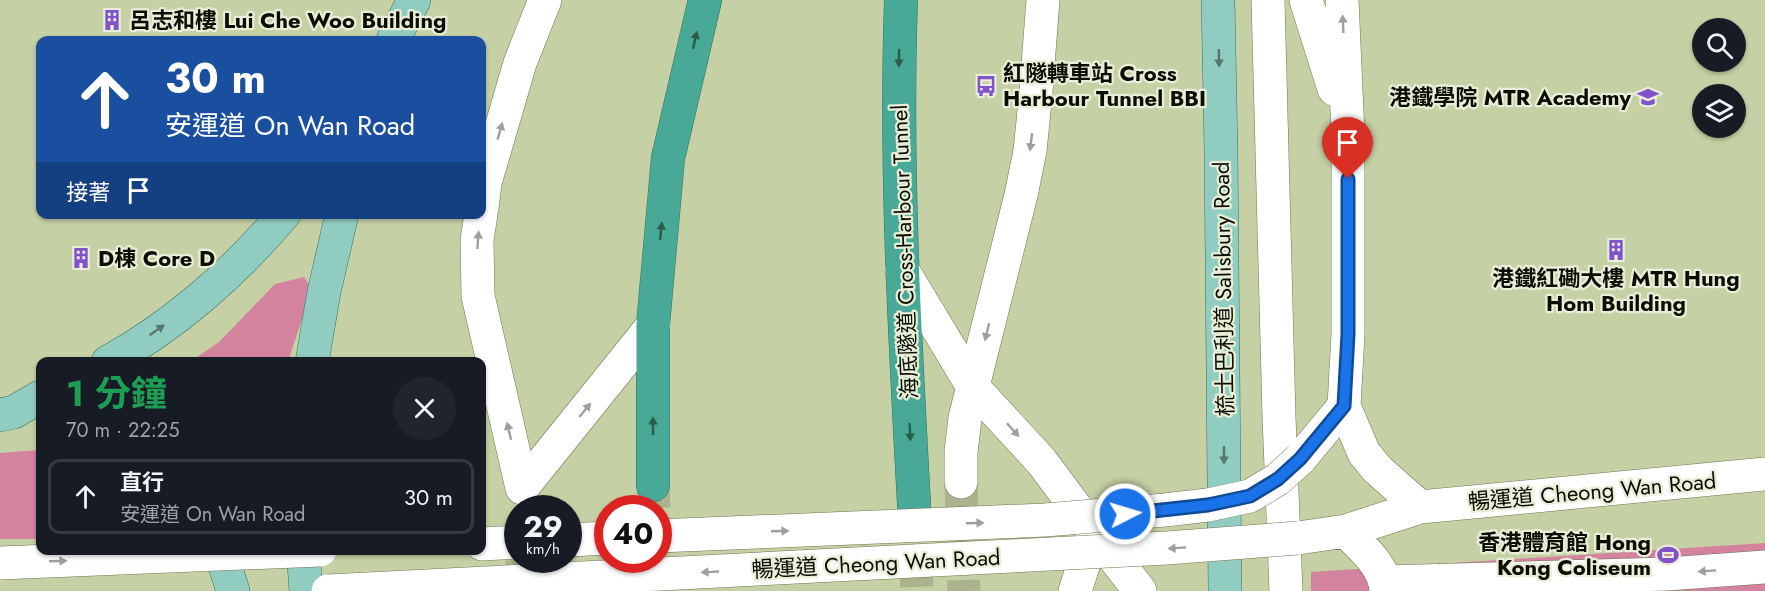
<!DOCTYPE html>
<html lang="zh-TW">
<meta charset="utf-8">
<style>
body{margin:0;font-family:Jost,"Noto Sans TC",sans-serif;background:#20242c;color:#f1f3f6;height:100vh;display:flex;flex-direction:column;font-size:22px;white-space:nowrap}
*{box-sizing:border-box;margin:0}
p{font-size:20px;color:#9ea1a6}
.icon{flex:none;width:33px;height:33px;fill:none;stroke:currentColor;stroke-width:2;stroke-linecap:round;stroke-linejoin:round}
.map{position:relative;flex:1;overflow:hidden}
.side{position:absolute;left:36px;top:357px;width:450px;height:198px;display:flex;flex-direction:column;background:#171b24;border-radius:12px;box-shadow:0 2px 4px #0004}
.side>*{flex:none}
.hud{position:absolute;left:36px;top:36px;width:450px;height:183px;border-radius:12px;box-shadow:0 2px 4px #0004;background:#1a4fa0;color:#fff;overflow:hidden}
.controls{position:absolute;left:1692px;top:18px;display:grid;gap:12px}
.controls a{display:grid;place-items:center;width:54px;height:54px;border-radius:50%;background:#171b24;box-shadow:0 2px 4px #0004;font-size:30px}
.speed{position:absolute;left:504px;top:495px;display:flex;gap:12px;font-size:30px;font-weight:700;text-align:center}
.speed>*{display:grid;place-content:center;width:78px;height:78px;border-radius:50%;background:#171b24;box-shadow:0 2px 4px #0004;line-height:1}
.speed small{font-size:15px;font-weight:400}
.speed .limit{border:9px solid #d22;background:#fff;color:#111}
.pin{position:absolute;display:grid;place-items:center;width:51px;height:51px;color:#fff;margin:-62px -26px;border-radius:50% 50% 50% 0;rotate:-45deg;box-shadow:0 0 6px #0007}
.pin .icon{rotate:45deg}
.me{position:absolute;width:66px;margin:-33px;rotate:85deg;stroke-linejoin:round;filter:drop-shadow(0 0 4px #0008)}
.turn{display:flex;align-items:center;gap:21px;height:126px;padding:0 30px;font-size:27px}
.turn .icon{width:78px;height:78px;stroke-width:2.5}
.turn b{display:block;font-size:42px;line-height:51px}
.then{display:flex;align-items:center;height:57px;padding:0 30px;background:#0003;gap:12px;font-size:22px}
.round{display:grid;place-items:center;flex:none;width:63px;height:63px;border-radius:32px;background:#20242c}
.headline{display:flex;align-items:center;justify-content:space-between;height:102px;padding:0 30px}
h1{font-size:36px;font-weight:700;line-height:45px;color:#1e9e55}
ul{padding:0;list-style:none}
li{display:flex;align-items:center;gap:18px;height:75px;margin:0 12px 9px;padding:0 18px;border:3px solid #363941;border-radius:12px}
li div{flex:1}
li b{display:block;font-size:22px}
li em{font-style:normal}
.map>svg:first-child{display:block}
.green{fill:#d4839f}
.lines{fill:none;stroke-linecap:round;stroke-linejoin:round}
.minor-tunnel{stroke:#aab38d;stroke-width:33;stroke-dasharray:33 16;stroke-linecap:butt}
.highway-tunnel{stroke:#aab38d;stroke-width:33;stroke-dasharray:33 16;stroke-linecap:butt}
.minor-casing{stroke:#6e774f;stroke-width:34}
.major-casing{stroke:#337362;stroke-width:34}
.highway-casing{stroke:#337362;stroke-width:34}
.minor{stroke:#fff;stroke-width:33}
.major{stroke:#91ccc0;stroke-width:33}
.highway{stroke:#48aa96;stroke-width:33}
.minor-bridge-casing{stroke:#6e774f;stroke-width:34;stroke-linecap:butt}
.minor-bridge{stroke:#fff;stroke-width:33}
.oneway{fill:#9d9f9a}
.oneway2{fill:#2a5c4c}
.oneway3{fill:#55766a}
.route-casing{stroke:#114b97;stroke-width:15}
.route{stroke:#1a73e8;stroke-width:10}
.labels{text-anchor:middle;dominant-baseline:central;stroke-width:4.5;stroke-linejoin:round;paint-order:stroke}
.poi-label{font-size:22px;font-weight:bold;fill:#0b0e02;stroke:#e9eed8;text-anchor:start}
.street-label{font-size:22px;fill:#0b0e02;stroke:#e9eed8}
</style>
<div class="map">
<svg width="1765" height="591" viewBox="0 0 1765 591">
<rect width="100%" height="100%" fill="#c6d0a5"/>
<path class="green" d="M304,277L312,290L288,361L190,362L219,342L275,284Z
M40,450V539H0V453Z
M1765,543V591H1311V572Z"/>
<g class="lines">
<path class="minor-tunnel" d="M961,482L964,591
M522,560L523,591"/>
<path class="highway-tunnel" d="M653,485L654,508
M914,505L917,591"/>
<defs>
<path id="minor" d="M1268,0L1279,417L1286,591
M1306,0L1334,89
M482,208L485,183L520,63L545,0
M481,214L477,240L478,296L522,488
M902,269L973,387L1042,462L1094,532
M1344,406L1364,453L1377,469L1420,507
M1300,459L1344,406L1348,334V134L1342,0
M961,482V452L965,418L1021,195L1030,151L1036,91L1043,0
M522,488L653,325
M1346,531C1362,548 1385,566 1386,591
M1298,538L1346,531L1420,507L1765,474
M568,540L608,538
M482,544L518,542
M1386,582L1667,574L1765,567
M1075,591L1094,532L1140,591"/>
<path id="major" d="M1218,0L1221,151L1225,591
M393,40L414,0
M108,362C174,326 235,272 284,214
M312,362L324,292L342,214
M0,415L14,412L40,397
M220,550L233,591
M303,550L306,591"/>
<path id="highway" d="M901,0C895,169 905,336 914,505
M653,485V325L668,158L705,0"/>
</defs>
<use href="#minor" class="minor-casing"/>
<use href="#major" class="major-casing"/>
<use href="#highway" class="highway-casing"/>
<use href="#minor" class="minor"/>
<use href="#major" class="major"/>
<use href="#highway" class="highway"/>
<defs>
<path id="minor-bridge" d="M658,536L1045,520L1165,510L1208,505L1250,496L1278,479L1300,459
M0,563L320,550
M328,591L1167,548L1298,538"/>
</defs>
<use href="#minor-bridge" class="minor-bridge-casing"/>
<use href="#minor-bridge" class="minor-bridge"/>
</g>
<defs><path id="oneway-solid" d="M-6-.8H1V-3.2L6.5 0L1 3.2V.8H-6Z" transform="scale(1.5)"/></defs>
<g class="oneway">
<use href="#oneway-solid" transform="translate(1343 24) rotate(-93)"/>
<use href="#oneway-solid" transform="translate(500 131) rotate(-74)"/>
<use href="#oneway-solid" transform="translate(1031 142) rotate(97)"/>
<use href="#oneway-solid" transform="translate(478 240) rotate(-86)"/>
<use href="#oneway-solid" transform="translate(987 332) rotate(104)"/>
<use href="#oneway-solid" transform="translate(585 410) rotate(-51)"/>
<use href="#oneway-solid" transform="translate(1013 430) rotate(48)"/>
<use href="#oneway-solid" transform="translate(509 431) rotate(-103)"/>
<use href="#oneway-solid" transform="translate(975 523) rotate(-2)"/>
<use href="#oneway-solid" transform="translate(780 531) rotate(-2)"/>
<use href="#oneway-solid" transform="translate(1177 548) rotate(176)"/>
<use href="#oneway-solid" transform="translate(58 561) rotate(-2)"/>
<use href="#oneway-solid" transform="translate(1707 571) rotate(176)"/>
<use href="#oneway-solid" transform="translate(710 572) rotate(177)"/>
</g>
<g class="oneway2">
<use href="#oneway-solid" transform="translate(695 40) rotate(-77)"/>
<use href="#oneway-solid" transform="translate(899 58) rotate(91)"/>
<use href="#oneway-solid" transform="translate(661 231) rotate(-84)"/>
<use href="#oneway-solid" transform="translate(653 426) rotate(-90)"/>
<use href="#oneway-solid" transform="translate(910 432) rotate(87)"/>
</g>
<g class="oneway3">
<use href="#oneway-solid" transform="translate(1219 58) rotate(89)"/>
<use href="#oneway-solid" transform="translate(157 330) rotate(-35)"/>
<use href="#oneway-solid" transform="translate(1224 455) rotate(90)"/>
</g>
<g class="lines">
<defs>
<path id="route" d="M1125,514L1208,505L1250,496L1278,479L1300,459L1344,406L1348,334V179"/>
</defs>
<use href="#route" class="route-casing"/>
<use href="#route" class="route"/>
</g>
<defs>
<symbol id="building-bare" viewBox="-9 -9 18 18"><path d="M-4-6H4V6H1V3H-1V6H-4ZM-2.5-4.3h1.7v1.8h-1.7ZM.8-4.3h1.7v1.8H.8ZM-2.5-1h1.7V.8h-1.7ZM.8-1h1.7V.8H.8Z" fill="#8152cb" stroke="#e9eed8" stroke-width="2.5" paint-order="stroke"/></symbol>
<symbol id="bus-bare" viewBox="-9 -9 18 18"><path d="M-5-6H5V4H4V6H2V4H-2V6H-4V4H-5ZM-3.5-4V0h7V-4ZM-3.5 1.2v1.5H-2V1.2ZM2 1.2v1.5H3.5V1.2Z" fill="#8152cb" stroke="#e9eed8" stroke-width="2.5" paint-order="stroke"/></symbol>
<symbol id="university-bare" viewBox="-9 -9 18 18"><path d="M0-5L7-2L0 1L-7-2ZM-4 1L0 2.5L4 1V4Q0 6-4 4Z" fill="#8152cb" stroke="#e9eed8" stroke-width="2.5" paint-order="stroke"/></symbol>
<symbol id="stadium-bare" viewBox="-9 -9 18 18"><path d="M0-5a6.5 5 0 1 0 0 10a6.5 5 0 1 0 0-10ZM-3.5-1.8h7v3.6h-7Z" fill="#8152cb" stroke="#e9eed8" stroke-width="2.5" paint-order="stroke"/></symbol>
</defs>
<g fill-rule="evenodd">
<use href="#building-bare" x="97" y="5" width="30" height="30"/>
<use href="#bus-bare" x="971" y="71" width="30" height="30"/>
<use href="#university-bare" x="1633" y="82" width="30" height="30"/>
<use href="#building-bare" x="1601" y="235" width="30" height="30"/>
<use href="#building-bare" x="66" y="243" width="30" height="30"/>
<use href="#stadium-bare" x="1653" y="540" width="30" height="30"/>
</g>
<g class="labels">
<g class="poi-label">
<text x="129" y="20">呂志和樓 Lui Che Woo Building</text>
<text x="1003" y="73">紅隧轉車站 Cross<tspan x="1003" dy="25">Harbour Tunnel BBI</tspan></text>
<text x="1631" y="97" text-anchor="end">港鐵學院 MTR Academy</text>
<text x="98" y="258">D棟 Core D</text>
<text x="1616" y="278" text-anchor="middle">港鐵紅磡大樓 MTR Hung<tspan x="1616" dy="25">Hom Building</tspan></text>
<text x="1651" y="542" text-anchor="end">香港體育館 Hong<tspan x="1651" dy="25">Kong Coliseum</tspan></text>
</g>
<g class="street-label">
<text transform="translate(904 252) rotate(-92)">海底隧道 Cross-Harbour Tunnel</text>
<text transform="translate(1223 289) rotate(-91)">梳士巴利道 Salisbury Road</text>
<text transform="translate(1592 491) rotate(-5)">暢運道 Cheong Wan Road</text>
<text transform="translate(876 563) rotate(-3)">暢運道 Cheong Wan Road</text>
</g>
</g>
</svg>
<div class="controls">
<a><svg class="icon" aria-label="search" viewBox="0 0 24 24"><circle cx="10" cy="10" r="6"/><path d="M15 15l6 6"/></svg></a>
<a><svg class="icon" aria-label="layers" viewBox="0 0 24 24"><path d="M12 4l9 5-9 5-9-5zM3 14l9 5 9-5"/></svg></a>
</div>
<div class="speed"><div>29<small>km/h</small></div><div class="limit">40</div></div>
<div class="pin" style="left:1348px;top:179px;background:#d93025"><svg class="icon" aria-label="arrive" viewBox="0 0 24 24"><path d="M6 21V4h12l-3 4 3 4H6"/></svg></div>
<svg class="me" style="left:1125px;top:514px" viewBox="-20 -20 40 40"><circle r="17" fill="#1a73e8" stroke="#fff" stroke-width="3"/><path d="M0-11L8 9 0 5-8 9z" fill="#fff"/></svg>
<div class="hud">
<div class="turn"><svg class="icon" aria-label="ahead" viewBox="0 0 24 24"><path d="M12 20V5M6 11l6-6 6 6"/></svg><div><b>30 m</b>安運道 On Wan Road</div></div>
<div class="then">接著<svg class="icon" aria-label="arrive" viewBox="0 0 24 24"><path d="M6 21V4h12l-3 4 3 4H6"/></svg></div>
</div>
<section class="side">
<div class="headline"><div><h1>1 分鐘</h1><p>70 m · 22:25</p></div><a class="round"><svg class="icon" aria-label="close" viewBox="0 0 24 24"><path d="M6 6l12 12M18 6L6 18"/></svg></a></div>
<ul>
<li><svg class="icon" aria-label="ahead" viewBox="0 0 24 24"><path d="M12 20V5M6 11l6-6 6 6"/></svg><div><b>直行</b><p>安運道 On Wan Road</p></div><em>30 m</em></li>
</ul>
</section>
</div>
